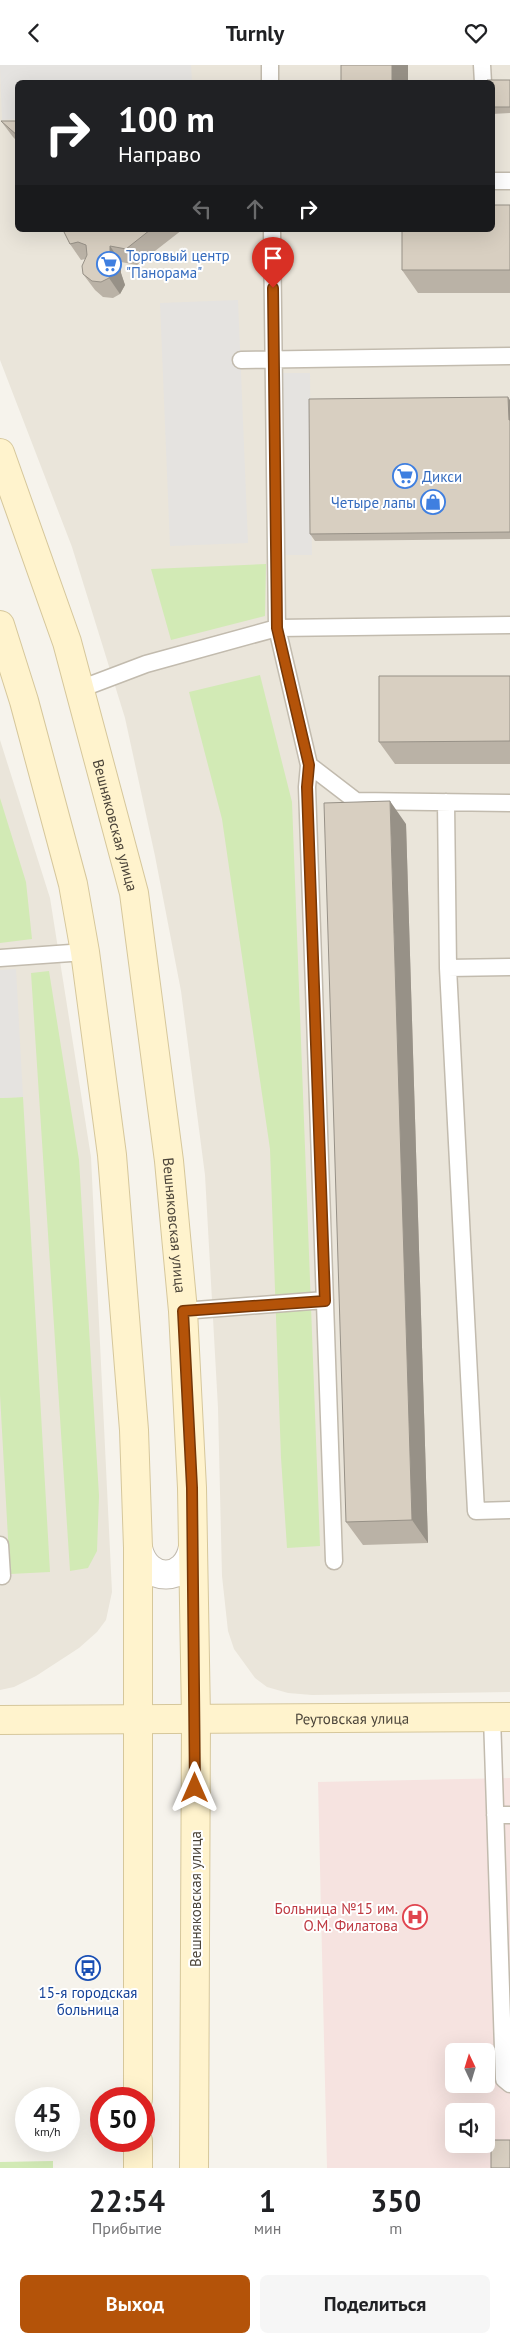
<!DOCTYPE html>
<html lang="ru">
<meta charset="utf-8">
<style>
body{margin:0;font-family:"PT Sans",sans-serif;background:#f6f6f6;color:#202124;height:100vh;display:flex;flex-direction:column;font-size:19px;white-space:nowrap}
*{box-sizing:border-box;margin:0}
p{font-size:16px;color:#757577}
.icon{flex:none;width:28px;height:28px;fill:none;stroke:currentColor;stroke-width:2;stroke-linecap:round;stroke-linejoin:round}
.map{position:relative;height:2103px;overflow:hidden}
.sheet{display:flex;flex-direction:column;background:#fff;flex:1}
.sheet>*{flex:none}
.banner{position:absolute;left:15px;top:15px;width:480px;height:152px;border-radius:8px;box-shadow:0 5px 20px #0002;background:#202124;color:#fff;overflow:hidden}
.needle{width:32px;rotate:356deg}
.tools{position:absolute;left:445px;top:1978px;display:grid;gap:10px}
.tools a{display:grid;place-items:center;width:50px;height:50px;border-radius:8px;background:#fff;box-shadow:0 5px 20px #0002;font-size:25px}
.speed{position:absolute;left:15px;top:2022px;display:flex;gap:10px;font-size:25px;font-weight:700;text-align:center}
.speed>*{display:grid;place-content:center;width:65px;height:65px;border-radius:50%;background:#fff;box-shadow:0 5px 20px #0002;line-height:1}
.speed small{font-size:12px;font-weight:400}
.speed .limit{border:8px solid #d22;background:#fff;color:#111}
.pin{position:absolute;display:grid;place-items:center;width:42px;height:42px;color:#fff;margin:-51px -21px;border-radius:50% 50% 50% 0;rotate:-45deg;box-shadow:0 0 5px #0007}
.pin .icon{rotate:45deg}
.me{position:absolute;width:55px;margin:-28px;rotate:0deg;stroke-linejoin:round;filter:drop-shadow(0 0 4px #0008)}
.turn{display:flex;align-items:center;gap:18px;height:105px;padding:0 20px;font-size:22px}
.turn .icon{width:65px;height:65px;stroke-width:2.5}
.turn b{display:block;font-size:35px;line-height:42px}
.lanes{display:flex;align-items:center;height:48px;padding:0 20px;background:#0003;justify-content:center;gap:25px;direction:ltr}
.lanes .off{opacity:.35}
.eta{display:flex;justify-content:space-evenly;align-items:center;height:85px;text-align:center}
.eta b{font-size:30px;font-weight:700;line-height:35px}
.button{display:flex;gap:10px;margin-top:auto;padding:10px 20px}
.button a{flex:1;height:58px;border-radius:8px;background:#b45309;color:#fff;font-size:20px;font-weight:700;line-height:58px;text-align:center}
.button a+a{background:#f6f6f6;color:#202124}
header{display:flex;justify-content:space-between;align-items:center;height:65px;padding:0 20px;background:#fff;font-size:22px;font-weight:700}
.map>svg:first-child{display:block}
.residential{fill:#eae5da;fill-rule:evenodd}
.medical{fill:#f6e3e0;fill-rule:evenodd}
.green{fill:#d2eab5}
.parking{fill:#e5e3e0}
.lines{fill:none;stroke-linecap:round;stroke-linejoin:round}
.lane-casing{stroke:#c2bbae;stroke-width:19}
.street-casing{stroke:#c2bbae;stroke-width:30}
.secondary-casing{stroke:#d6c79b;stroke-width:30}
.lane{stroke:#fff;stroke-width:16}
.street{stroke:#fff;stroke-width:28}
.secondary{stroke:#fff3cd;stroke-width:28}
.wall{fill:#bab2a6}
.shaded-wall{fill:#979187}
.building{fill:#d8cfc1;stroke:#979187}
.route-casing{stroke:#753606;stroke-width:12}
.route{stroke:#b45309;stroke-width:9}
.labels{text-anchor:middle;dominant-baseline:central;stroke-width:4;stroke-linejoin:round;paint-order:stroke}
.shop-label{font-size:15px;fill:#366cbe;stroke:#fff;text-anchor:start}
.street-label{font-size:15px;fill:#4b4439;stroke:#fff}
.health-label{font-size:15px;fill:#be3a42;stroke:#fff;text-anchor:end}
.transit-label{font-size:15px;fill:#164399;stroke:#fff}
</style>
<header><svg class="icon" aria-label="back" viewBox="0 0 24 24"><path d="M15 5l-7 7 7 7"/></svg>Turnly<svg class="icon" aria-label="heart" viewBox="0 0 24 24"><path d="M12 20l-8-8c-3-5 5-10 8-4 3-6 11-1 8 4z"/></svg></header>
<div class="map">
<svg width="510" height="2103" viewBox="0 0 510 2103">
<rect width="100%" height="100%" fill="#f6f3ec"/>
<path class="residential" d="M0,0H510V1627L312,1630L288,1628L267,1622L255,1613L234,1584L228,1566L222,1511L218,1343L205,1110L181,926L155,791L125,653L72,482L0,295ZM18,18H492V165H18Z
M0,675L50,833L91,1092L112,1527L106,1555L97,1567L79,1583L36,1611L14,1622L0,1625Z"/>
<path class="medical" d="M510,1713V2103H327L318,1717ZM454,1986H486V2019H454ZM454,2046H486V2079H454Z"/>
<path class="green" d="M266,499L265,551L171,575L151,504Z
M260,610L292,737L320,1481L287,1483L281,1393L270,1084L222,754L189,627Z
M0,733L26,817L32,874L0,878Z
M49,906L79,1095L99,1431L97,1486L88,1503L70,1506L31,908Z
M23,1032L50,1507L10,1509L0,1330V1033Z
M53,2096V2103H0V2097Z"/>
<path class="parking" d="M0,0H191L192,17L18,18L17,54L2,55Z
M238,235L248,478L170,481L160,238Z
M281,308H310L312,490H283Z
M16,904L23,1032L0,1033V905Z"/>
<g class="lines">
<defs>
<path id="lane" d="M270,0V18
M482,0L483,18
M492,116H510
M272,165L277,563L309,700L307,722L334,1496
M241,295L510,291
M80,624L146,599L277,563L510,560
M309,700L356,736L510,738
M446,737L448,903L510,902
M0,893L85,887
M448,903L476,1446L510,1445
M183,1246L325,1235
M0,1480L2,1511
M492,1652L504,2014L510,2019
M495,1750H510"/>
<path id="street" d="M138,1483C146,1519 187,1518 193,1482"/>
<g id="secondary">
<path id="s1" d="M0,388L67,577L134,828L169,1096L183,1246L192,1423L196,1653L194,2103"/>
<path d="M0,560L24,636L73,819L85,887L112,1090L134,1365L138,1483V2034"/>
<path id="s2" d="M0,1655L510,1652"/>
<path d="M138,2076V2103"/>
</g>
</defs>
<use href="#lane" class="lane-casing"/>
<use href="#street" class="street-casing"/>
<use href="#secondary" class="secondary-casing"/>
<use href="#lane" class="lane"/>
<use href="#street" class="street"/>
<use href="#secondary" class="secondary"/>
</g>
<path class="wall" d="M510,15V48L492,49V18Z
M1,56H18V77L13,72Z
M510,140V228H418L402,205Z
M63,165H182L137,200L121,197V208L125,220L120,229L113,233L103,232L95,225L83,209L85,194L81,195L70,179Z
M510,335V474L315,476L310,469Z
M510,611V699H395L379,677Z
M406,759L428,1478L363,1480L346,1457Z"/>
<path class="shaded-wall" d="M392,0H408V18H392Z
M110,181L121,197V208L125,220L120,229L109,213Z
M508,332L510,335V357L509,355Z
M390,736L406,759L428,1478L412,1455Z"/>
<path class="building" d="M341,0H392V18H341Z
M487,15H510V42H492V18H487Z
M1,56H18V71Z
M492,140H510V205H402V165H492Z
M63,165H150L126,184L110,181V191L114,203L109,213L101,217L92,216L83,209L82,201L87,190L86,180L78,177L70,179Z
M508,332L509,355H510V467L310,469L309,334Z
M379,611H510V676L379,677Z
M390,736L412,1455L346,1457L324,738Z
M491,2075H510V2103H491Z"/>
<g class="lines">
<defs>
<path id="route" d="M195,1723L192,1423L183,1246L325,1236L307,722L309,700L277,563L273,223"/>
</defs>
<use href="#route" class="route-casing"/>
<use href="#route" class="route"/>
</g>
<defs>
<symbol id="supermarket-ring" viewBox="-11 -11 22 22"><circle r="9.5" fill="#fff" stroke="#3f7fe0" stroke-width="1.5"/><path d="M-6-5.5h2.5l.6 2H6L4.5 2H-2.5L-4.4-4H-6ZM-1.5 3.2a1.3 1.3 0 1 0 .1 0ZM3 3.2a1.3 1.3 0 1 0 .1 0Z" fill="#3f7fe0"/></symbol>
<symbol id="shop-ring" viewBox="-11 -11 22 22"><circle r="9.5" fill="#fff" stroke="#3f7fe0" stroke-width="1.5"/><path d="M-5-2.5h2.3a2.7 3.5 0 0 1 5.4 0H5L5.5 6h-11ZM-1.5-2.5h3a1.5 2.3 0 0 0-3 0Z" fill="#3f7fe0"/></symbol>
<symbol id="hospital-ring" viewBox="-11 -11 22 22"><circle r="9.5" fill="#fff" stroke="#e0444e" stroke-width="1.5"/><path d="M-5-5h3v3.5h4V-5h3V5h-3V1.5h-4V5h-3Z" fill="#e0444e"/></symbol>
<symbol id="bus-ring" viewBox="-11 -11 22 22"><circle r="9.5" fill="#fff" stroke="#1a4fb4" stroke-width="1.5"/><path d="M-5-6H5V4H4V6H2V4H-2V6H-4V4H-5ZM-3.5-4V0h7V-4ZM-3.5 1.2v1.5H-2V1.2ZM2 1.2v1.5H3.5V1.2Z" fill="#1a4fb4"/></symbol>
</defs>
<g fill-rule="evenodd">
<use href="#supermarket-ring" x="95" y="185" width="28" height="28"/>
<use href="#supermarket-ring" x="391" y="397" width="28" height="28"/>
<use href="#shop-ring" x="419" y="423" width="28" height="28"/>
<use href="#hospital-ring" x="401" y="1838" width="28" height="28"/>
<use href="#bus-ring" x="74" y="1889" width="28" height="28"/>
</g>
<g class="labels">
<g class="shop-label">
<text x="126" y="190">Торговый центр<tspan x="126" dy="17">"Панорама"</tspan></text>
<text x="422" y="411">Дикси</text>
<text x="416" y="437" text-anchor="end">Четыре лапы</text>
</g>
<g class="street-label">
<text stroke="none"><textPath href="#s1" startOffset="390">Вешняковская улица</textPath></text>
<text stroke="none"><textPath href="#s1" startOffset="795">Вешняковская улица</textPath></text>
<text stroke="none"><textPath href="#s2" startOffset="352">Реутовская улица</textPath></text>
<text transform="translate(195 1834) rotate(-90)">Вешняковская улица</text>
</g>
<g class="health-label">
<text x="398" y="1843">Больница №15 им.<tspan x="398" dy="17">О.М. Филатова</tspan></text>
</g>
<g class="transit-label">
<text x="88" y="1927">15-я городская<tspan x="88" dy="17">больница</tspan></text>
</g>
</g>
</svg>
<div class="tools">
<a><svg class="needle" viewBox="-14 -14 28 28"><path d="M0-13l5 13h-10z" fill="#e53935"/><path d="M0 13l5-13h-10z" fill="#757577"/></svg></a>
<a><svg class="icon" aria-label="sound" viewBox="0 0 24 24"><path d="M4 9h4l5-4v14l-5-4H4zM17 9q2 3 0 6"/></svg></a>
</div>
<div class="speed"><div>45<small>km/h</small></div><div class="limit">50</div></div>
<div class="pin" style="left:273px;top:223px;background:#d93025"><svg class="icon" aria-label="arrive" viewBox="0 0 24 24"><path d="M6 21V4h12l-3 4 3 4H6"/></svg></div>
<svg class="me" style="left:195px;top:1723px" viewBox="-20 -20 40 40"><path d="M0-17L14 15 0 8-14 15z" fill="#b45309" stroke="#fff" stroke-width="4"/></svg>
<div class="banner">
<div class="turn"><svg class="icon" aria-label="right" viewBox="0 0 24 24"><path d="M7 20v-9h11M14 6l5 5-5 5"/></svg><div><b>100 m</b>Направо</div></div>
<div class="lanes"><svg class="icon off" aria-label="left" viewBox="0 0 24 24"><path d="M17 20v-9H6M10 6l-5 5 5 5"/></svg><svg class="icon off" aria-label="ahead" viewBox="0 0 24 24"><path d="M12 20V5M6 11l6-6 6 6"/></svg><svg class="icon" aria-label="right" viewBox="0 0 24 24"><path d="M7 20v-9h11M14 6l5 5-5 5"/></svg></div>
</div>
</div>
<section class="sheet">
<div class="eta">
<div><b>22:54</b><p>Прибытие</p></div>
<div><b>1</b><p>мин</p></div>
<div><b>350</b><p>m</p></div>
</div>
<div class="button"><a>Выход</a><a>Поделиться</a></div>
</section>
